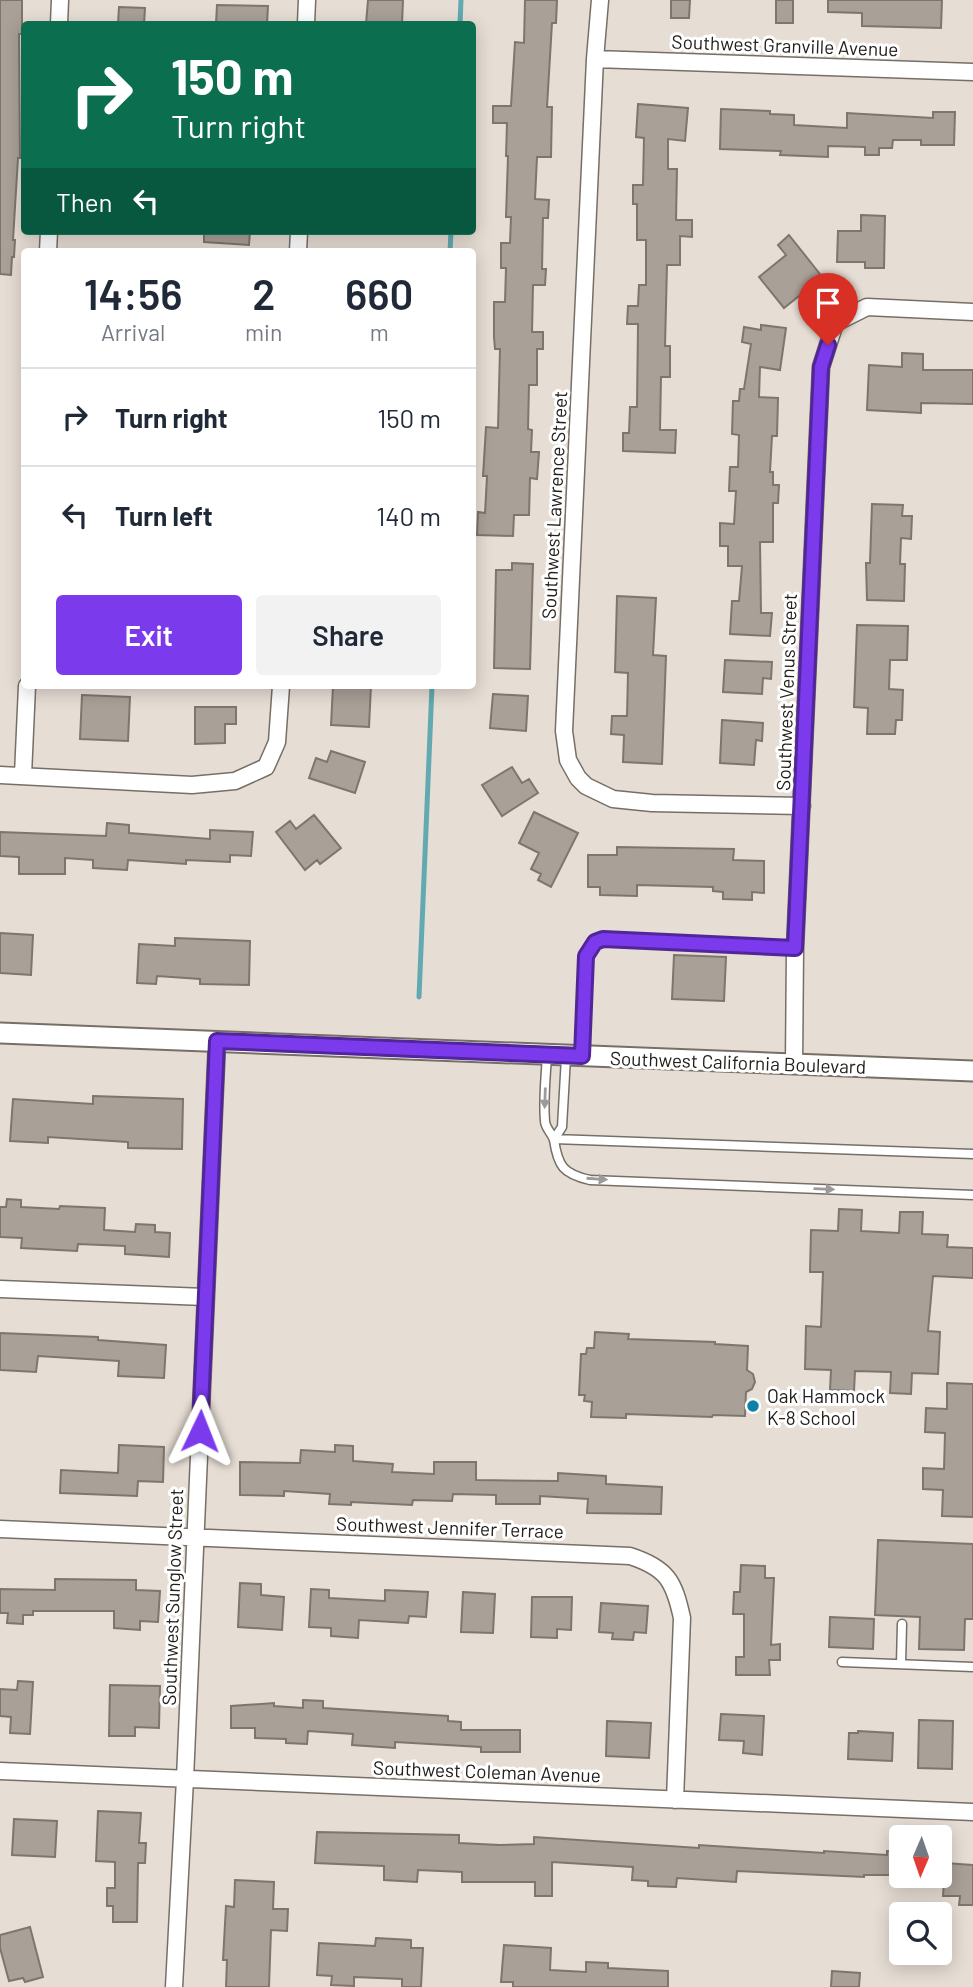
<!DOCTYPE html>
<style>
body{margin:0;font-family:Barlow,sans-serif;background:#f2f2f3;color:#1f2937;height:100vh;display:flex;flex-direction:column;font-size:26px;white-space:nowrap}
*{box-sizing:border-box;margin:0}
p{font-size:23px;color:#747a83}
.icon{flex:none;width:38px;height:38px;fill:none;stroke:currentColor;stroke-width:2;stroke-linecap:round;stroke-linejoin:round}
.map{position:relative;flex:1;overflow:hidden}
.drawer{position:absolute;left:21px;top:248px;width:455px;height:441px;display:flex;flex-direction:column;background:#fff;border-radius:7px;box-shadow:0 4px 18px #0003}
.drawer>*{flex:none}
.top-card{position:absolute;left:21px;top:21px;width:455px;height:214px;border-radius:7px;box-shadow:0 4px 18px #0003;background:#0b6e4f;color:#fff;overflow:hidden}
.needle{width:46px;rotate:182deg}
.controls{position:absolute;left:889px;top:1825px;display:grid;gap:14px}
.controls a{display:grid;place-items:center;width:63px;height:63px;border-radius:7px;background:#fff;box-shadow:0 4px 18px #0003;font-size:35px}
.pin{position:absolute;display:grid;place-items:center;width:60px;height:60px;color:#fff;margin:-72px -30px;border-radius:50% 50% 50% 0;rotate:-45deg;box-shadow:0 0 7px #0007}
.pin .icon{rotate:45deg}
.me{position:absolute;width:77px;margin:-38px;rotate:2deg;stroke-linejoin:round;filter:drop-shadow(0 0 5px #0008)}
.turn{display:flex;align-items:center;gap:24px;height:147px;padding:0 35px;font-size:32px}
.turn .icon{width:91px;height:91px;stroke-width:2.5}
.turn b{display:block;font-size:49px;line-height:60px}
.then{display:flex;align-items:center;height:66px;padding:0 35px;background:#0003;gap:14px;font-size:26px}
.eta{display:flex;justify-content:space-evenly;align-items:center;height:119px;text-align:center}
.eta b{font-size:42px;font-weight:600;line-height:49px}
.button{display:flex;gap:14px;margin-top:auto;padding:14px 35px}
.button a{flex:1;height:80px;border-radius:7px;background:#7c3aed;color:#fff;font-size:28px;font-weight:600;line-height:80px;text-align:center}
.button a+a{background:#f2f2f3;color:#1f2937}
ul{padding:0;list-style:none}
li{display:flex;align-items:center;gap:21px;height:98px;padding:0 35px;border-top:2px solid #e0e1e3}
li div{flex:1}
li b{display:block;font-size:26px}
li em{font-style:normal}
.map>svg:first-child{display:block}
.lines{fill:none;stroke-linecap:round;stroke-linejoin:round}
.stream{stroke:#63a9b0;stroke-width:5}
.building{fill:#a9a097;stroke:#7e766d;stroke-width:2}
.service-casing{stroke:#766f66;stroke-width:11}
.minor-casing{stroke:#766f66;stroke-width:19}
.tertiary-casing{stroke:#766f66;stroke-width:23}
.service{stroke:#fff;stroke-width:8}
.minor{stroke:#fff;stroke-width:16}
.tertiary{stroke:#fff;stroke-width:19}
.oneway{fill:#9c9b99}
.route-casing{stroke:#51269a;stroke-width:18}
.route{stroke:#7c3aed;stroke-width:12}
.poi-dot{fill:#0c80a7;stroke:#fff;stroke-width:2.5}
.labels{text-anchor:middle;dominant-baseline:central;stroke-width:6;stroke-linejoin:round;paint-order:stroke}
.street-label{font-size:19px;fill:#23201c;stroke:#fff}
.poi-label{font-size:19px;fill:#23201c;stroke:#fff;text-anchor:start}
</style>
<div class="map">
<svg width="973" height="1987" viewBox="0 0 973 1987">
<rect width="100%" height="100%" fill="#e6ddd4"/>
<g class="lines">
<path class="stream" d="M460,24L461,0
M450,252L451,231
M419,997L432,686"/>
</g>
<path class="building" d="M0,0H22V34H19L20,158H18L13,240H15L14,257H12L11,275L0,274Z
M368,0H403L402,24H366Z
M525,0H557L556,23H552L547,107H552L551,157H537L535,199L549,200L548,218H543L542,269H546L545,285H533L532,332H543V349H537V385H529L528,429L532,430L531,452H539L537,479L530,478L529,515H514L513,536L477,535L478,512L485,513L487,476H483L486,427L498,428L500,349H495L494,337V302H505L506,268H501V243H510L511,217H506L508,156H506L507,123H493V106H511L515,42L524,43Z
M671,0H690L689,18H671Z
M776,0H793V23H776Z
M828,0H942L941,28L862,26V13L828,12Z
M217,5L268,6L267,24H216Z
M119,7L145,8L144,24H118Z
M638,104L688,108L685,141L668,139V169H677L676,220H692V237L680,236V265H667L665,346H670V377H661L660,430H676L675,453L623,451V433H629L630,407H637L638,324H627L628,306H638L639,285H646V240H637V204H633V185H643L644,138L636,137Z
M721,109L770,111V114L794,115V125L847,128V113L933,118V112H955L954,145H921V140H893L892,148H879V155H865V147L828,146V157L780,155L781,151L720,149Z
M861,215L885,216L884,268H865V262H837L838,231H861Z
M204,231H250L249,245L204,242Z
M789,235L827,283L813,294L809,288L784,308L759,277L786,255L778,245Z
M761,325L786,328L780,370L760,367L759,397L778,398L777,436H772L770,472H773V485H779L778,503H773V542H760L761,613H772L770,636L730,634L732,601H739L742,566H728V546H720V523L734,524L736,491H729L730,467H738L739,435L732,434L733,401H739L740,389H744L751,344L742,342L744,327L761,330Z
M902,353L923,354V370H973V404L921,403V413L867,410L869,365L902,367Z
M872,504L903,505L902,516H912L911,539L901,538L900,564H905L904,601L867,600L866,563H870Z
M512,563L533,564L530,669L494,668L496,570H512Z
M617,596L656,598L653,655L666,656L662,764L623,762L624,735L611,734L612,716H627L628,673L615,672Z
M857,625L908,626L907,660H890L889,689L903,690L902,720H896L895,734H867L868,708L854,707Z
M725,660L772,662L771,679L763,678L762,694L723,692Z
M333,686H371L369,727L331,725Z
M493,694L528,696L526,731L490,728Z
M82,695L130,697L128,741L80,739Z
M195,707H236V724H225V743L195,744Z
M722,720L763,723L762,741L756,740L754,765L720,763Z
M331,751L365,762L355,793L309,778L316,758L327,762Z
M512,767L522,783L529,779L538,793L502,816L482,785Z
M534,812L578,833L551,887L538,880L541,874L531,869L539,853L519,843Z
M314,815L341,848L320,864L317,860L305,870L276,832L290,821L296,829Z
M107,823L129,825V833L210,839V830L253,832L251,856L230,855V862L186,860V864L128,860L127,870L93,868V860L65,858V874H19V857L0,856V832L106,836Z
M617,847L734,849L733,860L764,861V893L752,892V900L723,899V892L713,891V887L637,885V896L600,895V887H588V855H617Z
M0,933L33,935L31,975L0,973Z
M175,938L250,941L249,985L200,984V979L157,976L156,984L137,983L139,944L175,946Z
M674,955L726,957L724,1001L672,999Z
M93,1096L183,1099L182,1149L128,1148V1142L48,1137V1143L10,1141L13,1099L93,1104Z
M7,1199L21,1200V1207L59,1209L60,1206L105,1208L104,1230L135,1232L136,1224L155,1225V1232L170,1233L169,1257L125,1254V1246L78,1244L77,1251L21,1248L22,1238L0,1237V1207H6Z
M839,1209L862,1210L861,1231L899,1233L900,1212H923L922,1234L948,1235L947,1247L973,1248V1278L933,1276L928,1331L940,1332L938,1374L912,1373L911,1394L890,1393L891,1372L855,1371L854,1391L830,1390L831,1370L805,1369L806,1326L821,1327L823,1272H810L811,1230L838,1231Z
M595,1332L629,1334L628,1339L715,1342V1344L748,1346L747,1370L753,1374L755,1382L752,1389L746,1392L745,1416L713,1415L712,1417L626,1414V1418L591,1417L592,1402L584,1401L585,1395H579L581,1354H586L587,1348H594Z
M0,1333L98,1337V1340L166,1345L164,1378L118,1376L119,1361L38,1356L36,1372L0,1370Z
M947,1383L973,1384V1517L942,1516L943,1490L923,1489V1468L944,1469L945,1433L925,1432L926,1408L947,1409Z
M119,1445L164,1447L163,1482L138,1481L137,1496L60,1493L61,1470L118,1473Z
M335,1445L353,1446V1461L393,1464L392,1472L434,1474V1462H476V1480L558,1481V1473L606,1476V1484L662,1487L661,1514L587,1513L588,1499L540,1496V1504H496V1495L453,1494L452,1501L413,1500L412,1505L351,1502V1505L329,1504L330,1494L284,1491V1496L240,1495V1462L300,1463L301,1450L335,1452Z
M878,1540L973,1544V1619H965L964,1650L919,1649L920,1617L875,1615Z
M741,1565L765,1566V1578H774L771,1645L780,1644V1660H769L770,1675H736V1657H744V1614H733L734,1592H740Z
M55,1579L136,1580V1590L160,1591L158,1622L140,1621V1630L114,1628V1611H33V1615H23V1624L7,1623L8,1613H0V1589L55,1590Z
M240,1583L261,1584V1595L284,1597L282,1630L238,1627Z
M311,1589L329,1590V1598L385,1601V1590L428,1592L426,1617L409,1616L408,1623L359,1620L358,1638L331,1636V1628L309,1627Z
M463,1592L495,1594L493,1633L461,1632Z
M532,1597H572L571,1630L557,1629V1638L531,1637Z
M601,1603L648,1606L646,1633L634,1632L633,1640L612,1639L613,1633L599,1632Z
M830,1617L874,1619L873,1649L829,1647Z
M18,1681L33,1682L30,1734L10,1733L11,1717L0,1716V1689L17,1690Z
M110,1685L160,1686L159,1728L135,1727V1736H109Z
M303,1700L323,1701V1708L448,1716V1721L461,1722V1730H520V1752H481V1747L395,1742V1748L352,1745L353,1734L308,1731L307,1744L286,1743V1739L255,1738V1728H231V1706L274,1703V1706L303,1708Z
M721,1714L764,1716L762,1755L743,1753L744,1741L719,1740Z
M919,1720L953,1721L952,1769L918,1768Z
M607,1721L651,1723L649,1758L606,1756Z
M858,1731L893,1733L892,1761L848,1759L849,1733H858Z
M98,1811L141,1813L139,1843H146L145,1863H138L137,1922H113V1906H107V1888H115V1862L96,1861Z
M14,1819L57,1821L55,1857L12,1855Z
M317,1832L459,1835V1843L500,1845L534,1844V1837L699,1848V1845L824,1853V1851L887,1855V1851L901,1852V1875H864V1877L737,1871L736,1882L677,1878L676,1887L648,1886V1881L632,1880L633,1867L552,1862V1896H535V1882H462V1872L418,1870L417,1882L384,1880V1866L315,1863Z
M945,1863L973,1865V1905H959L960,1896H943Z
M235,1880L274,1882L273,1909H288L287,1931L271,1930L269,1987H226L227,1960H223L226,1906L234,1907Z
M30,1927L43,1977L25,1982L23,1978L9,1981L0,1948V1935Z
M376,1938L411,1940V1948H423L421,1987H402V1979L354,1977V1986L331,1985L332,1976L317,1975L319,1943L375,1946Z
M504,1945L551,1948L550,1970L586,1972V1962L608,1963V1968L668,1971V1987H513V1982H501Z
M832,1971L860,1973L859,1987H831Z"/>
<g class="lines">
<defs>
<path id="service" d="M547,1054C546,1076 543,1099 545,1121C545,1128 552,1133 554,1140C558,1166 563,1174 590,1180L973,1195
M582,1056L586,956L595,942L603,938L795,948
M554,1139L973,1154
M554,1139L562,1127L566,1057
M842,1662L973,1667
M901,1664L902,1624"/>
<path id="minor" d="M600,0L595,59L564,731L568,760L578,778L586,786L613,799L652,803L802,806
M59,24L60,0
M306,24L307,0
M595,59L973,72
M48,252L49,231
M298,252L299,231
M0,775L192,785L235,781L266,767L277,742L281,686
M23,775L27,686
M794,1065L795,948L821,367L835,323L867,307L973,312
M0,1289L205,1297
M0,1529L630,1556C667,1568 674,1581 682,1618L675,1800
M0,1771L973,1812
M174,1987L185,1779L217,1041"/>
<path id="tertiary" d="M0,1033L973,1071"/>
</defs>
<use href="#service" class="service-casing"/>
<use href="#minor" class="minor-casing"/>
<use href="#tertiary" class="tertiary-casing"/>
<use href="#service" class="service"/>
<use href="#minor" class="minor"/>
<use href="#tertiary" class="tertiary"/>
</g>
<defs><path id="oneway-solid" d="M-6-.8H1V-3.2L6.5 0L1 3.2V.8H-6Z" transform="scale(1.75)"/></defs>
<g class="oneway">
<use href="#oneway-solid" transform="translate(545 1098) rotate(92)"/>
<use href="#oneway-solid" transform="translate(597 1179) rotate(4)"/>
<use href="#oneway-solid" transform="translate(824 1189) rotate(2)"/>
</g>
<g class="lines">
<defs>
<path id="route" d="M200,1431L217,1041L582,1056L586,956L595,942L603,939L795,948L821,367L828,345"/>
</defs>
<use href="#route" class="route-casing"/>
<use href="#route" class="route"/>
</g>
<circle class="poi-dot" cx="753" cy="1406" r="7"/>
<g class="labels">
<g class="street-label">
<text transform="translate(785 45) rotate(2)">Southwest Granville Avenue</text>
<text transform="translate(554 505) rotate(-87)">Southwest Lawrence Street</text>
<text transform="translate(786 692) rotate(-88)">Southwest Venus Street</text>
<text transform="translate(738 1062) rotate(2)">Southwest California Boulevard</text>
<text transform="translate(450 1527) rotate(2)">Southwest Jennifer Terrace</text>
<text transform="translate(172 1597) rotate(-88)">Southwest Sunglow Street</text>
<text transform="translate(487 1771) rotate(2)">Southwest Coleman Avenue</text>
</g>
<g class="poi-label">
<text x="767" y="1395">Oak Hammock<tspan x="767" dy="22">K-8 School</tspan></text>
</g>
</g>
</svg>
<div class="controls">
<a><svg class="needle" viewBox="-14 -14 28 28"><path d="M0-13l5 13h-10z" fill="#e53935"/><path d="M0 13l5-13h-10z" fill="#747a83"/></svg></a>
<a><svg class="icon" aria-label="search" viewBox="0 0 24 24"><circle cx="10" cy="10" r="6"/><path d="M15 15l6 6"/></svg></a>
</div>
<div class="pin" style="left:828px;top:345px;background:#d93025"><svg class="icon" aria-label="arrive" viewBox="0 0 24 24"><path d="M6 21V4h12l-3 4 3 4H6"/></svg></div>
<svg class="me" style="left:200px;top:1431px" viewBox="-20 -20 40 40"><path d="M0-17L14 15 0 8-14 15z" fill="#7c3aed" stroke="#fff" stroke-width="4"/></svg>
<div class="top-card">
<div class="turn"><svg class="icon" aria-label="right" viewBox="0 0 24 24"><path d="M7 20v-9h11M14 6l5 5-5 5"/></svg><div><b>150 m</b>Turn right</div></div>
<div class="then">Then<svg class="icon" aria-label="left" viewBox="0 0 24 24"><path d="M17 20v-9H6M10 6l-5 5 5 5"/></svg></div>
</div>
<section class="drawer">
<div class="eta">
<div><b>14:56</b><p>Arrival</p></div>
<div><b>2</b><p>min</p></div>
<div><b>660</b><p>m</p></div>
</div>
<ul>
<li><svg class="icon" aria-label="right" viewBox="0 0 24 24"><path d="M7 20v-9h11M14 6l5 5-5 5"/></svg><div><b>Turn right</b></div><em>150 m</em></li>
<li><svg class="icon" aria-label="left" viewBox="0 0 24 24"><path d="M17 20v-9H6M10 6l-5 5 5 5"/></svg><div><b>Turn left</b></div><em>140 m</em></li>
</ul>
<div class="button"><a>Exit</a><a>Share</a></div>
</section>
</div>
